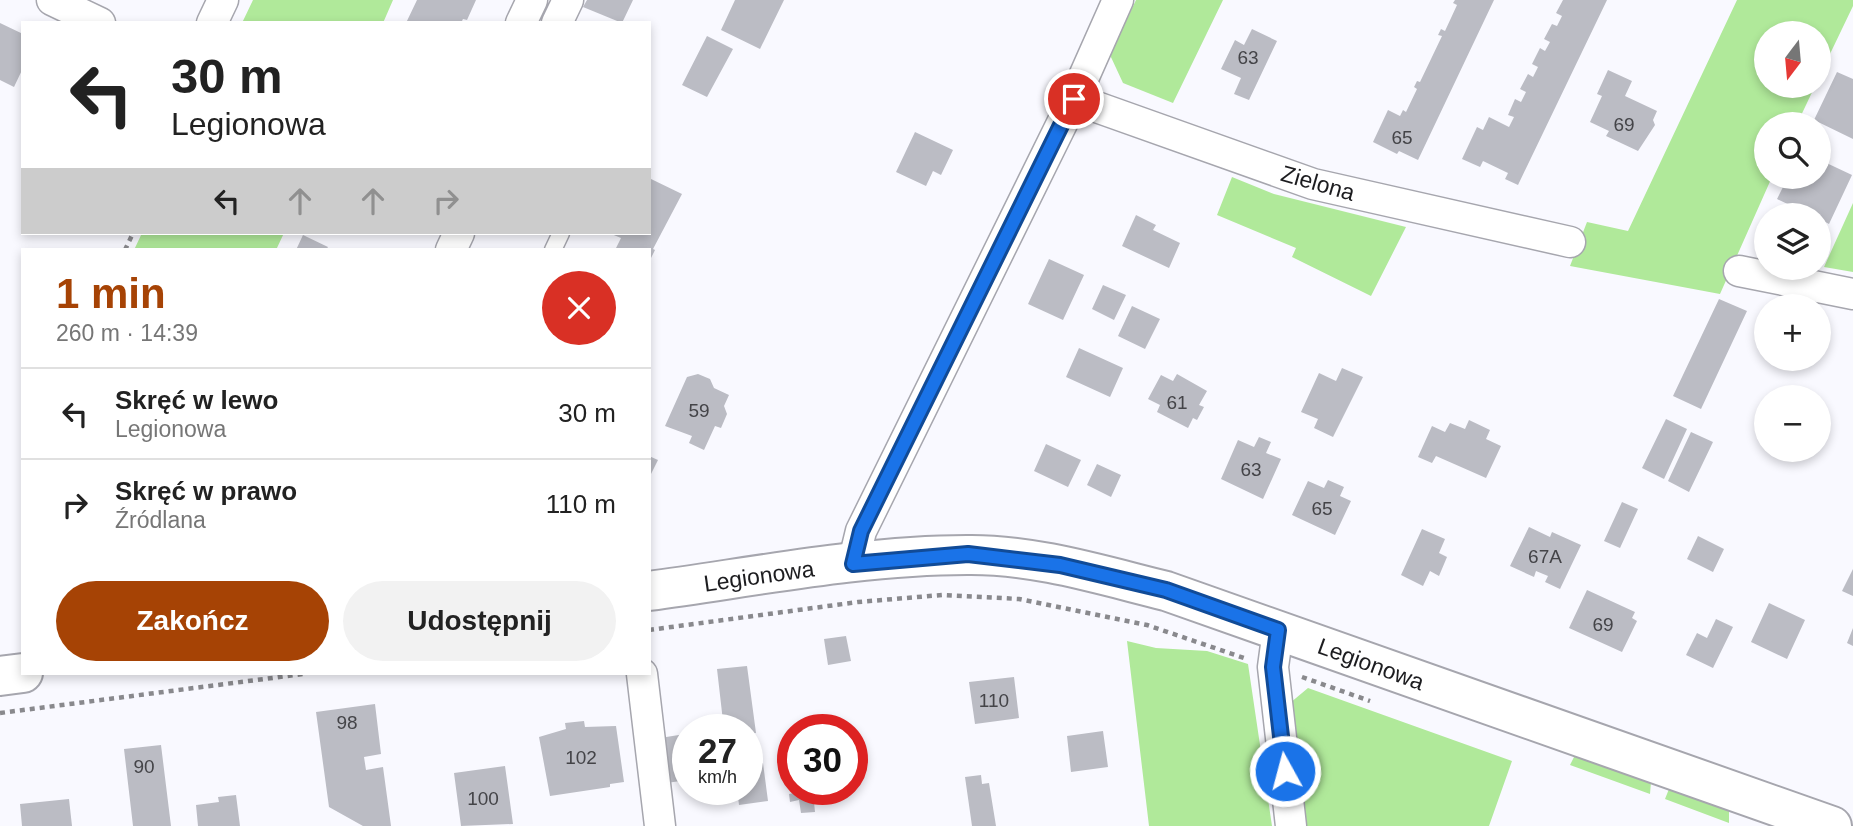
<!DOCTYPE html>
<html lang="pl">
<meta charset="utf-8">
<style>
body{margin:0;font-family:Helvetica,sans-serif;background:#f2f2f2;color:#222;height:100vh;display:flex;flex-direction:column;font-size:26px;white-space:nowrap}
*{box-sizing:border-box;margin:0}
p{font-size:23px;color:#767676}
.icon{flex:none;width:38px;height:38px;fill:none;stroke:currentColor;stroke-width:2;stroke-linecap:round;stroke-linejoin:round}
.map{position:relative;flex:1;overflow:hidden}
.panel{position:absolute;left:21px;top:248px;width:630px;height:427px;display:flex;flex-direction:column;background:#fff;border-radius:0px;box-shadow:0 4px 10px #0003}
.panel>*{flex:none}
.banner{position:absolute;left:21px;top:21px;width:630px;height:214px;border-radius:0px;box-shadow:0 4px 10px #0003;background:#fff;color:#222;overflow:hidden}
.needle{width:46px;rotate:196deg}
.tools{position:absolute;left:1754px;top:21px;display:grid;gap:14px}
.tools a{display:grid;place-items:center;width:77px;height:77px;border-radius:50%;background:#fff;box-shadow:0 4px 10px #0003;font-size:35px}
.speed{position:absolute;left:672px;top:714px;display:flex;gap:14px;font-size:35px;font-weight:700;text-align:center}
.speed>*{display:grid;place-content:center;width:91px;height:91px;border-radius:50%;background:#fff;box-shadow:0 4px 10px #0003;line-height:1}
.speed small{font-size:18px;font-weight:400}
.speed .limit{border:10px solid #d22;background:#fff;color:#111}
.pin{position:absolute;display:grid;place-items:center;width:60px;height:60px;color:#fff;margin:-30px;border:4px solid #fff;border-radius:50%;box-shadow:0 2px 7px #0007}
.me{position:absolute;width:77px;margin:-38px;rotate:353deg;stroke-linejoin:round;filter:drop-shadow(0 0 5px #0008)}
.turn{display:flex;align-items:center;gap:24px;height:147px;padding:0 35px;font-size:32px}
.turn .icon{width:91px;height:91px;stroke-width:2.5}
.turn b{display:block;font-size:49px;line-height:60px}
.lanes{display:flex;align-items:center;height:66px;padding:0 35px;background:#0003;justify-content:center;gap:35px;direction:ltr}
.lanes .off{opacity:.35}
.round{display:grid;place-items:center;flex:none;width:74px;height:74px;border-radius:37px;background:#f2f2f2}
.overview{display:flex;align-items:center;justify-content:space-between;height:119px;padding:0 35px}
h1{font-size:42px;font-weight:700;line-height:52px;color:#a64305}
.cta{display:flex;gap:14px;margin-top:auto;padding:14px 35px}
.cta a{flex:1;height:80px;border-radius:42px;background:#a64305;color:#fff;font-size:28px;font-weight:700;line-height:80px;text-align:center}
.cta a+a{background:#f2f2f2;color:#222}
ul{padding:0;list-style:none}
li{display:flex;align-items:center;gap:21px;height:91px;padding:0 35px;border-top:2px solid #e0e0e0}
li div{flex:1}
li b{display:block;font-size:26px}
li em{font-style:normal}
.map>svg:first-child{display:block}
.green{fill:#b0e99a}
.building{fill:#bbbcc4}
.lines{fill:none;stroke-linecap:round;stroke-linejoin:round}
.service-casing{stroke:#a6a6ae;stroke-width:19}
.minor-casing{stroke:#a6a6ae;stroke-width:33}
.secondary-casing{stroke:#a6a6ae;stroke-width:42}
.path{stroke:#89898d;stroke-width:4.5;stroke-dasharray:5 5;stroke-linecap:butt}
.service{stroke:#fff;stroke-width:16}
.minor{stroke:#fff;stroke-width:30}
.secondary{stroke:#fff;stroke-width:38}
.route-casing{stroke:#114b97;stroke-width:18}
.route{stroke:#1a73e8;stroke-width:12}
.labels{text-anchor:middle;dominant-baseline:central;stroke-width:6;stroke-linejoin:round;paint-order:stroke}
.number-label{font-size:19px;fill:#444448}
.street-label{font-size:23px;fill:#1c1c1f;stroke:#fff}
</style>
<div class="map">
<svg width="1853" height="826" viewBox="0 0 1853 826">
<rect width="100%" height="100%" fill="#f9f9ff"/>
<path class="green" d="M253,0H393L383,23H242Z
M1136,0H1223L1173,103L1123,83L1110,55Z
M1737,0H1853V6L1818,79V33H1766V86H1815L1797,124H1766V177H1772L1720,294L1570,266L1587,222L1628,231Z
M1232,177L1274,194L1406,227L1371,296L1292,257L1296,248L1217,215Z
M1853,203V272L1824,267Z
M142,233H284L276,250H134Z
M1127,641L1156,648L1207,651L1248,664L1272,826H1149Z
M1308,688L1512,761L1489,826H1305L1290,703Z
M1575,755L1651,782L1650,794L1570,765Z
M1669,789L1729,809V823L1665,799Z"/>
<path class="building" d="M417,0H476L467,20L463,19L461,23H406Z
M587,0H633L622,23L583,7Z
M735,0H784L760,49L721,30Z
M1455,0H1494L1418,160L1399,151L1397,154L1373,142L1388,110L1400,116L1403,110L1406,112L1417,89L1414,87L1417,81L1420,82L1442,36L1438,35L1441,29L1445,31L1457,5L1453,3Z
M1563,0H1607L1518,185L1505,179L1508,173L1483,161L1480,167L1462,159L1477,127L1483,130L1489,117L1509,127L1514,117L1508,115L1515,99L1521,102L1526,92L1520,89L1528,74L1533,77L1538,67L1532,64L1540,48L1545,51L1550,42L1544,39L1552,24L1557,26L1562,16L1556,13Z
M0,23L23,34V68L14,87L0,80Z
M1252,29L1277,41L1249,100L1234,94L1241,78L1221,69L1235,40L1244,45Z
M707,36L733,49L707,97L682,85Z
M1608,70L1632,81L1625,96L1657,111L1653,120L1655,125L1638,151L1606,136L1609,131L1590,122L1602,96L1597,94Z
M1837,72L1853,79V139L1814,120Z
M915,132L953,150L941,175L933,171L926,186L896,172Z
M1818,159L1852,175L1829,224L1818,218V215H1811L1777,199L1788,177H1818Z
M649,178L682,194L653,249L655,250L649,262V250H615L621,238L609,233H649Z
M1136,215L1156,225L1153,230L1180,243L1169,268L1122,246Z
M303,235L328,247L326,250H296Z
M1049,259L1084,275L1063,320L1028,304Z
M1103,285L1126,295L1114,320L1092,309Z
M1719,299L1747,311L1701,409L1673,396Z
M1132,306L1160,319L1145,349L1118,336Z
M1079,348L1123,368L1110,397L1066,377Z
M1342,368L1363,377L1333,437L1314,428L1318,419L1301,412L1319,373L1336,381Z
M698,374L710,379L714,388L729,395L724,406L727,414L721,428L715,426L704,450L689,443L692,436L665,426L687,377Z
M1177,374L1207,391L1199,405L1204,407L1197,420L1193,418L1188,428L1157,412L1160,405L1148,399L1161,375L1173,381Z
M1666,419L1687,429L1664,479L1642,468Z
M1469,420L1490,430L1486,439L1501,446L1486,478L1436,456L1432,463L1418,457L1432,426L1445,432L1450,423L1465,429Z
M1691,432L1713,442L1689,492L1668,481Z
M1259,437L1271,442L1266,453L1281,459L1263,499L1221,479L1238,440L1254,447Z
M1046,444L1081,460L1068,487L1034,471Z
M649,456L658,460L649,478Z
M1097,464L1121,475L1111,497L1087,485Z
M1328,480L1344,487L1340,496L1351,501L1335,535L1292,515L1308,481L1324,488Z
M1622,502L1638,509L1620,548L1604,541Z
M1529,527L1550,537L1552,532L1581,545L1560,589L1545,582L1548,576L1536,571L1534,577L1510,566Z
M1422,529L1445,539L1439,553L1447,557L1439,576L1430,571L1423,586L1401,575Z
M1698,536L1724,549L1713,572L1687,559Z
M1853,569V596L1842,591Z
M1587,590L1635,612L1632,618L1637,621L1622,652L1569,628Z
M1769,603L1805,620L1787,659L1751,642Z
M1716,619L1733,627L1713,668L1686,655L1697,633L1707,638Z
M1853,628V646L1847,643Z
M846,636L851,661L828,665L824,639Z
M747,666L756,733L747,734V730H724L717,669Z
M1014,677L1019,718L975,724L969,682Z
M375,704L381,754L364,757L366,770L383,767L391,826H363L329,807L316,712Z
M584,721L585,727L616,726L624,782L610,784V787L550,796L539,737L566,729L565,723Z
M1103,731L1108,767L1071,772L1067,736Z
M685,734L688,780L666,783L660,738Z
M161,745L171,826H133L124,749Z
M763,763L768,801L739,805L737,789H747V765Z
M505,766L513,824L461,826L454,773Z
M981,775L982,784L989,783L996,826H972L965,777Z
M798,789H840L841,799L814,802L815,812L801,813L799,800L790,802L789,794L798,792Z
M236,795L240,826H198L196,805L219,802L218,797Z
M69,799L72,826H22L20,804Z"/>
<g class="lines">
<defs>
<path id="service" d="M553,250L561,233"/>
<path id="minor" d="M52,0L100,23
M212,23L223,0
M521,23L532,0
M557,23L568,0
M1074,99L1313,184L1570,242
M451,250L459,233
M1739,271L1853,294
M853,564L861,531L1074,99L1118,0
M1278,630L1273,667L1291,826
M642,674L660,826"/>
<path id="secondary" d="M649,591C753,577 863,555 967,555C1034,554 1101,575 1166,591L1832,826
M0,676L23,673"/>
</defs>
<use href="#service" class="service-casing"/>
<use href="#minor" class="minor-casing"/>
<use href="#secondary" class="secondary-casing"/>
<path class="path" d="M125,250L133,233
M649,630L858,602L942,595L1019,599L1147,625L1247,659
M1302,677L1370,701
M0,713L303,674"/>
<use href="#service" class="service"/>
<use href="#minor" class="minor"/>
<use href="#secondary" class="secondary"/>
</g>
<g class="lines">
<defs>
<path id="route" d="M1074,99L861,531L853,564L968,554L1060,565L1166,590L1278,630L1273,667L1285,771"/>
</defs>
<use href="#route" class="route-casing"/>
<use href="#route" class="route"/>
</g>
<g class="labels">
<g class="number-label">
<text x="1248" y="57">63</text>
<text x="1624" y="124">69</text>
<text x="1402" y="137">65</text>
<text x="1177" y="402">61</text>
<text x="699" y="410">59</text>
<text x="1251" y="469">63</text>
<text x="1322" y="508">65</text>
<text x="1545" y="556">67A</text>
<text x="1603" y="624">69</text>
<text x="994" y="700">110</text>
<text x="347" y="722">98</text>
<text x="581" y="757">102</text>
<text x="144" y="766">90</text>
<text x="483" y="798">100</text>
</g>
<g class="street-label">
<text transform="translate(1318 183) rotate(16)">Zielona</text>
<text transform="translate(759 576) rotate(-8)">Legionowa</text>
<text transform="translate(1371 664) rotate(20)">Legionowa</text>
</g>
</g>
</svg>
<div class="tools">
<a><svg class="needle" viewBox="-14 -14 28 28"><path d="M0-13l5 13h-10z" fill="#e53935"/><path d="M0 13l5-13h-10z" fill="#767676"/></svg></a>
<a><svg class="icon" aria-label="search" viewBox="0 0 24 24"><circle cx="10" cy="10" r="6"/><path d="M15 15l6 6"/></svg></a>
<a><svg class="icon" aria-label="layers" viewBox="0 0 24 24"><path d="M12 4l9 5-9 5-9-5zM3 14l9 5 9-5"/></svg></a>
<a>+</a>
<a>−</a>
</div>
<div class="speed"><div>27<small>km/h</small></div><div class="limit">30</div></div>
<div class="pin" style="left:1074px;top:99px;background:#d93025"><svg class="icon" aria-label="arrive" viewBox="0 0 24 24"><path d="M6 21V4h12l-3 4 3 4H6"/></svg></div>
<svg class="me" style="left:1285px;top:771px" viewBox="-20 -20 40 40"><circle r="17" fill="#1a73e8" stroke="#fff" stroke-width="3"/><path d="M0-11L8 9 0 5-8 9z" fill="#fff"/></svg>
<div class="banner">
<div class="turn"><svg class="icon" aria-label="left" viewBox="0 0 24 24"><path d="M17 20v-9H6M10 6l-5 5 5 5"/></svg><div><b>30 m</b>Legionowa</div></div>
<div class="lanes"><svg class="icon" aria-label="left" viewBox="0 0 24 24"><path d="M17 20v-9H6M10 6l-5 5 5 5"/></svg><svg class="icon off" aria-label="ahead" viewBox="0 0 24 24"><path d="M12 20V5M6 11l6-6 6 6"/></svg><svg class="icon off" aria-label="ahead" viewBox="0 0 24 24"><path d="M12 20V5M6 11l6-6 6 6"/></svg><svg class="icon off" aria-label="right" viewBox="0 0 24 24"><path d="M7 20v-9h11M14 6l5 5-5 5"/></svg></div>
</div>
<section class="panel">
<div class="overview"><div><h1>1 min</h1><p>260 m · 14:39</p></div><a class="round" style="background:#d93025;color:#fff"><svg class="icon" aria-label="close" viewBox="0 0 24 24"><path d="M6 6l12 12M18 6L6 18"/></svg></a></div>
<ul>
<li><svg class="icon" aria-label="left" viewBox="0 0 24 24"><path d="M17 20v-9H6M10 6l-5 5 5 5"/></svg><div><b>Skręć w lewo</b><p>Legionowa</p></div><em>30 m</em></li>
<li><svg class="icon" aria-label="right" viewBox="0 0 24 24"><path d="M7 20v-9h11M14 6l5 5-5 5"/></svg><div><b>Skręć w prawo</b><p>Źródlana</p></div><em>110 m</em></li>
</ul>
<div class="cta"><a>Zakończ</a><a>Udostępnij</a></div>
</section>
</div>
